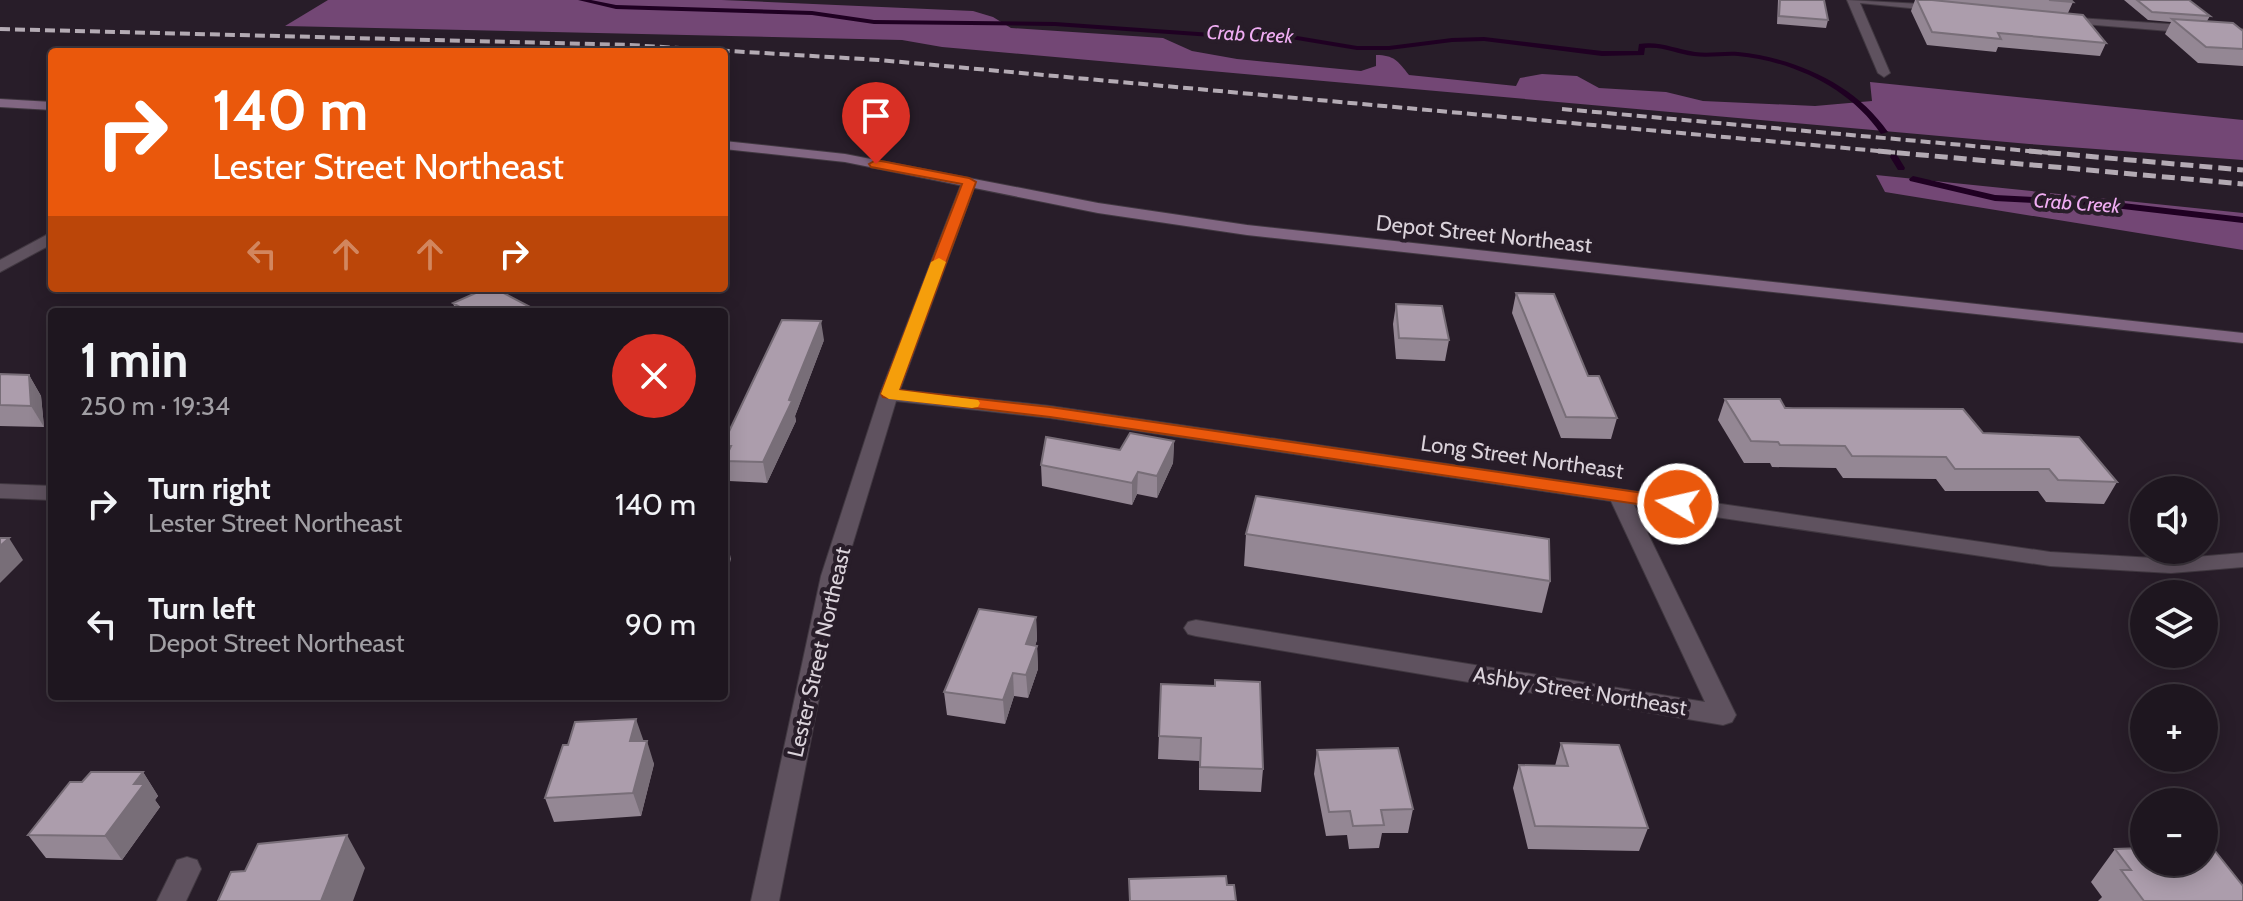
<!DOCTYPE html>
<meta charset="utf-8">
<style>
body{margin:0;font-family:Cabin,sans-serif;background:#2b232c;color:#f1f3f6;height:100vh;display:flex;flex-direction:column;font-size:30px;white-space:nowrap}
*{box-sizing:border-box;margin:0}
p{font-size:26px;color:#a19fa4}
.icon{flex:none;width:44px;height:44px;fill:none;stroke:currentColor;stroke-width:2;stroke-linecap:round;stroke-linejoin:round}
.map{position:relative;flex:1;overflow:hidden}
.side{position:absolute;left:48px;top:308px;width:680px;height:392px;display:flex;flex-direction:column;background:#1e161f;border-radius:8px;box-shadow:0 4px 20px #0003,0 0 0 2px #3c353d}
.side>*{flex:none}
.top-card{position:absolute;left:48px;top:48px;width:680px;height:244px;border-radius:8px;box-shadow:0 4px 20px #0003,0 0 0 2px #3c353d;background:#ea580c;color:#fff;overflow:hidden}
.fabs{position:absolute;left:2130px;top:476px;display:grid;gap:16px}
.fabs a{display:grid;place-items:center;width:88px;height:88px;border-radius:50%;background:#1e161f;box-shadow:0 4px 20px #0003,0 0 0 2px #3c353d;font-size:40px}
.pin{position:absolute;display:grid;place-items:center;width:68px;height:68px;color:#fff;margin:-82px -34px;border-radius:50% 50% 50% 0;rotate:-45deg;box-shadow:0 0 8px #0007}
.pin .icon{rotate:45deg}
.me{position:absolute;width:88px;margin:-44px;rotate:279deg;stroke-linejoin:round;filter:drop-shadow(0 0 6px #0008)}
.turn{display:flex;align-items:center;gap:28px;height:168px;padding:0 32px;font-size:36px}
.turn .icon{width:104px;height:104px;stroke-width:2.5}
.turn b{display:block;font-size:56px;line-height:68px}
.lanes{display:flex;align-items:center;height:76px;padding:0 32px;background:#0003;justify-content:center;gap:40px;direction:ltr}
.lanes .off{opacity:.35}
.round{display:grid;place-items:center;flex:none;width:84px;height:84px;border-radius:42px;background:#2b232c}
.head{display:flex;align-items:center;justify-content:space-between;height:136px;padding:0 32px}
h1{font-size:48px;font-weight:700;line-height:60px}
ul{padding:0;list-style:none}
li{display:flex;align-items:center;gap:24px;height:120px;padding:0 32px}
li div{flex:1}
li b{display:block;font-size:30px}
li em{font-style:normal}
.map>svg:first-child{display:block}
.forest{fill:#734775}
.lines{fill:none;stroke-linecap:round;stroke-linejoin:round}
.stream{fill:#1f0022;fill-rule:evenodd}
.minor-casing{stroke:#413841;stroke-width:2}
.secondary-casing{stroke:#413841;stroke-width:2}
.minor{fill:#5f525f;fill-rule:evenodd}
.secondary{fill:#816682;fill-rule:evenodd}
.rail-far1{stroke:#b4abb4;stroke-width:4;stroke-dasharray:10 5;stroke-linecap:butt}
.rail{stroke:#b4abb4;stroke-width:5;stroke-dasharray:13 6;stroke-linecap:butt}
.wall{fill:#948794}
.shaded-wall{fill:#786e78}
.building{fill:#ac9dac;stroke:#786e78;stroke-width:2}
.route{fill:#ea580c;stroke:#983908;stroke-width:2}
.slow{fill:#f59e0b}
.labels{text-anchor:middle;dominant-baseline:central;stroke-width:8;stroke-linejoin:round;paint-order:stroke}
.far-water-label{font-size:20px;font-style:italic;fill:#f0adf3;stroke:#281d29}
.street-label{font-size:22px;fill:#dad2da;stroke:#281d29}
</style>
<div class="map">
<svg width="2243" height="901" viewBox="0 0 2243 901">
<rect width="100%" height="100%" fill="#281d29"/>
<path class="forest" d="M328,0H722L973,11L993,17L1011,28L1163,38L1192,51L1237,59L1361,71L1376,66V55C1394,55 1398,61 1409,75L1516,86L1520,78L1542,74L1577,76L1599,88L1666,92L1703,101L1815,106L1872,101L1870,82L2243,120V160L2029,144L942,47L902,40L285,26Z
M1876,175L2243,213V250L1885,192Z"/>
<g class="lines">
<path class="stream" d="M578,0H591L616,5L812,11L874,20L1055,22L1212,33L1249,31L1285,34L1357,46H1389L1452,38L1484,37L1602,51H1638L1639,44C1660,41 1675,49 1695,52C1709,54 1724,51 1738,52C1796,58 1855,84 1888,132L1881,134C1850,88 1792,61 1738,56C1723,55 1709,58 1694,56C1677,54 1663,46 1645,48L1644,55L1602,56L1484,41L1452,42L1389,50H1357L1285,38L1249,35L1212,37L1055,26L874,24L812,15L616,9Z
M1891,155H1897L1905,168L1904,170H1898L1890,157Z
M1913,176L1995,195L2097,200L2243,217V223L2097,206L1995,201L1910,181L1909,179Z"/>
<defs>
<path id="minor" d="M1847,0L1940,5L1946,8L1940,11L1860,3L1890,73L1884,77L1878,73Z
M2063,17L2243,29V37L2059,22L2057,20Z
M969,178L976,182L900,390L1050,406L2050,552L2171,559L2243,553V567L2171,573L2050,566L1634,505L1736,715L1732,722L1723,725L1196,636L1188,634L1184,628L1188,622L1196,620L1705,702L1611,501L1050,418L896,401L843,576L779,901H751L821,576L880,394L962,182Z
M52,232V244L0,272V260Z
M0,484L52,486V500L0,498Z
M187,857L197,860L201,869L186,901H157L177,860Z"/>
<path id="secondary" d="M0,99L52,102V110L0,107Z
M724,141L845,154L1098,203L1247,225L2243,333V343L1247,235L1098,213L845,162L724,149Z"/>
</defs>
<use href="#minor" class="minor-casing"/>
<use href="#secondary" class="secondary-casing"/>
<use href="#minor" class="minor"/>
<use href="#secondary" class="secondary"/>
<path class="rail-far1" d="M0,29L630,45L879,60L1900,153
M1562,109L2051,153"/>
<path class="rail" d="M1878,151L2243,184
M2029,151L2243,170"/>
</g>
<path class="wall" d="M1778,0H1824L1828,20L1826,28L1777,24Z
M1915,0H2071L2073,2L2068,13L2106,43L2100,56L1998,47L1996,52L1927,45L1911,11Z
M2124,0H2189L2210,16L2207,21L2243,31V66L2198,63L2165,34L2171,22L2148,20Z
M1516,293L1617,418L1611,439L1561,438L1512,313Z
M453,303L533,312H456Z
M1396,304L1449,340L1445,361L1396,359L1393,324Z
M824,340L795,416L796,421L767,483L729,481L724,461V442Z
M0,374L29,375L41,396L44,427L0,426Z
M1725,399L1983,433L2117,482L2104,504L2046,502L2038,491H1945L1936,479L1843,478L1836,468L1772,467L1770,463H1744L1718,420Z
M1174,441L1173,463L1157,498L1137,494L1132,505L1042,486L1041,465Z
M1246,534L1550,581L1542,613L1244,566Z
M1036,617L1037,640L1035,646H1037L1038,669L1028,698L1014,696L1005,724L947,715L944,692Z
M1161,684L1263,769L1261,792L1199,790V761L1158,759Z
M643,741L654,764L641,816L554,822L545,798Z
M1561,743L1648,828L1639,851L1528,849L1513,788L1519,765L1555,766Z
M1317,750L1413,809L1408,833H1382L1379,848L1349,849L1347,835L1326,836L1314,774Z
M143,772L158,796L155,800L160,807L122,860L46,858L28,835L82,782Z
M2115,849L2243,901H2098L2102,897L2091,882Z"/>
<path class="shaded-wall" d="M821,321L824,340L795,416L796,421L767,483L763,462Z
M29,375L41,396L44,427L31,406Z
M1174,441L1173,463L1157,498V476Z
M1138,472L1137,494L1132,505V483Z
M726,537L731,559L724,583V543Z
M9,538L23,560L0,583V546Z
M1036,617L1037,640L1027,668L1026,644Z
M1037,646L1038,669L1028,698L1026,675Z
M1013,673L1014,696L1005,724L1003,700Z
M636,719L644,742L630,741Z
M647,741L654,764L641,816L633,793Z
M143,772L158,796L155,800L160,807L122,860L105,836L134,784Z
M347,835L365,868L353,901H321Z"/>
<path class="building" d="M1780,0H1824L1828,20L1779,16Z
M1917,0H1932L2083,15L2106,43L1998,33L2001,39L1932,32Z
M2049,0H2071L2073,2Z
M2137,0H2189L2210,16L2152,12Z
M2172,19L2233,23L2243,31V49L2206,47Z
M487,288H494L532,308L523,312H469L453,303Z
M1516,293L1554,294L1588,376H1599L1617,418L1566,417Z
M1396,304L1442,306L1449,340L1399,338Z
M782,320L821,321L789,400L792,401L763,462L724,461L731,446H724V442Z
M0,374L29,375L31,406L0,405Z
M1725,399H1780L1785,408L1963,409L1983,433L2079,437L2117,482L2058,480L2049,469H1955L1946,457L1852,456L1845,446L1780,445L1778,442L1751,441Z
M1130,433L1174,441L1157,476L1138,472L1132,483L1041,465L1046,437L1120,450Z
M1256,496L1549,539L1550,581L1246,534Z
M0,538H9L0,546Z
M979,609L1036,617L1026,644L1037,646L1026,675L1013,673L1003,700L944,692Z
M1215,680L1260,682L1263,769L1200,767L1201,738L1159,736L1161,684L1215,686Z
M636,719L630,741H647L633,793L545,798L563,745H568L575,722Z
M1561,743L1619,745L1648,828L1535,826L1519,765L1568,766Z
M1398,748L1413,809L1381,810L1384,825L1353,826L1350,811L1329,812L1317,750Z
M91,772H143L134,784H144L105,836L28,835L70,782H82Z
M347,835L321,901H218L231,872L245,871L258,844Z
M2204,846H2211L2243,886V901H2144L2121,870H2131L2115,849L2144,848V862H2204Z
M1226,876L1227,885H1234L1236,901H1130L1129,879Z"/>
<path class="route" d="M876,160L969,178L976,182L899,390L1050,407L1678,498L1688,504L1678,510L1050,417L883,397L881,394L962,184L871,167L869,164Z"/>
<path class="slow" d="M939,258L946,262L899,390L978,400L980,403L978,407L972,408L889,399L881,394L931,262Z"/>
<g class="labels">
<g class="far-water-label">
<text transform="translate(1250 34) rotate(3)">Crab Creek</text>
<text transform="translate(2077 203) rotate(4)">Crab Creek</text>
</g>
<g class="street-label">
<text transform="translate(1484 234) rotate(6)">Depot Street Northeast</text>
<text transform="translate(1522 457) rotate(8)">Long Street Northeast</text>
<text transform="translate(819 652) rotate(-77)">Lester Street Northeast</text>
<text transform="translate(1580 691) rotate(9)">Ashby Street Northeast</text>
</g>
</g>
</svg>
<div class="fabs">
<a><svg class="icon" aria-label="sound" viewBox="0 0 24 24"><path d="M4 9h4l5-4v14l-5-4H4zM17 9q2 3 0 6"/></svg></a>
<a><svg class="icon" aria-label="layers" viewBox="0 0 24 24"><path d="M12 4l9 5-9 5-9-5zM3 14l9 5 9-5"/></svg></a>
<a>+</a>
<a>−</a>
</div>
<div class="pin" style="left:876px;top:164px;background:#d93025"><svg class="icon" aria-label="arrive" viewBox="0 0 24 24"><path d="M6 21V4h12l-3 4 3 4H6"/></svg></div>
<svg class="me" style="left:1678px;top:504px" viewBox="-20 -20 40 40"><circle r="17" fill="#ea580c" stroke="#fff" stroke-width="3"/><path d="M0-11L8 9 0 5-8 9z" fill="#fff"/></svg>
<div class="top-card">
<div class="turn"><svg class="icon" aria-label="right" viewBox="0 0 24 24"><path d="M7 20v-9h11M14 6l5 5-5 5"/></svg><div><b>140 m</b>Lester Street Northeast</div></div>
<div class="lanes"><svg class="icon off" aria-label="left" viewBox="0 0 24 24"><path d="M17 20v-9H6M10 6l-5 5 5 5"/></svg><svg class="icon off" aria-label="ahead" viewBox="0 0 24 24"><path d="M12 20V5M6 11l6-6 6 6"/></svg><svg class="icon off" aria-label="ahead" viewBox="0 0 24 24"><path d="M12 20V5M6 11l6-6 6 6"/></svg><svg class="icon" aria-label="right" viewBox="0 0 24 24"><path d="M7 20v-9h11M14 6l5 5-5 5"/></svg></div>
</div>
<section class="side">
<div class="head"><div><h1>1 min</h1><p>250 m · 19:34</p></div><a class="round" style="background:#d93025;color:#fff"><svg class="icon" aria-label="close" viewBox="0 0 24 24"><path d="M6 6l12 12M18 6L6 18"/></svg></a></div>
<ul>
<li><svg class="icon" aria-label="right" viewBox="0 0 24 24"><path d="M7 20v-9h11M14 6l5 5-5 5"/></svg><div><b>Turn right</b><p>Lester Street Northeast</p></div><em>140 m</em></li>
<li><svg class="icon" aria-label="left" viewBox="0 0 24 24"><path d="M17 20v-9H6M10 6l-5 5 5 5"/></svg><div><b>Turn left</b><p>Depot Street Northeast</p></div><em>90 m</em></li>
</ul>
</section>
</div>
